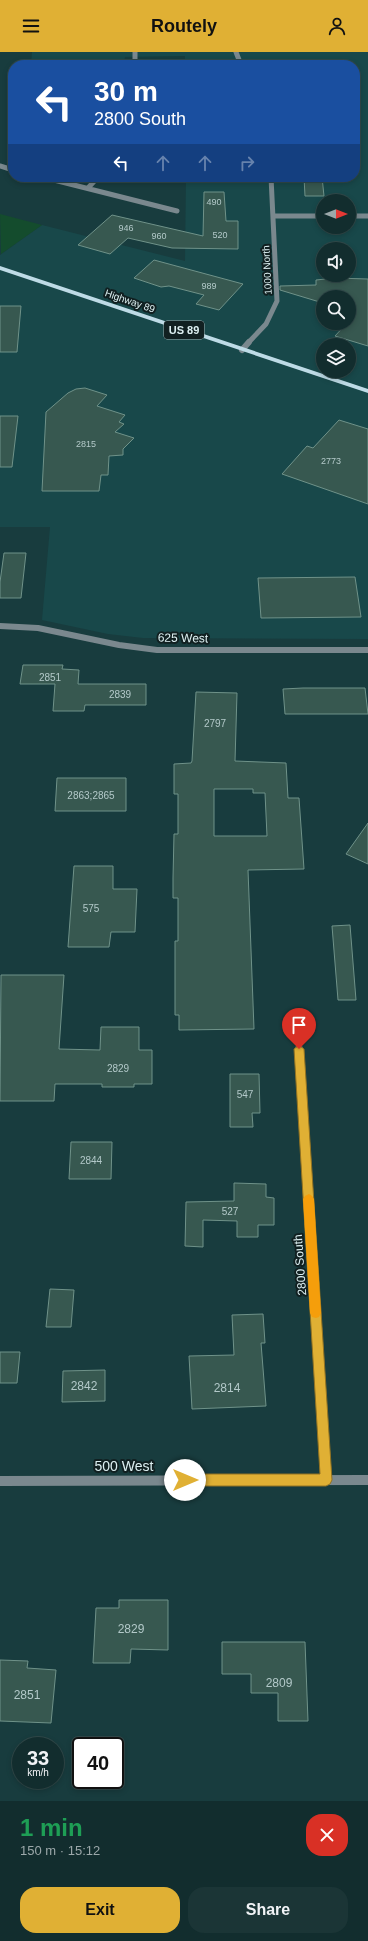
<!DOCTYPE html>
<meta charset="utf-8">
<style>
body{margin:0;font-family:Arial,sans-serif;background:#1b3536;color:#f1f3f6;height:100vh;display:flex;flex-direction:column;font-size:15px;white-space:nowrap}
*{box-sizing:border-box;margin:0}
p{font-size:13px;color:#9ca8aa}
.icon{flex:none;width:22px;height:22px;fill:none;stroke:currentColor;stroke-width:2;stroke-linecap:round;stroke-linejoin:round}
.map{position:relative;height:1749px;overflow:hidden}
.panel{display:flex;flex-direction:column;background:#122d2e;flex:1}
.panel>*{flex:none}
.top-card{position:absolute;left:8px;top:8px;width:352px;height:122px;border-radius:16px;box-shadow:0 2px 6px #0003,0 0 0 1px #31494a;background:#1a4fa0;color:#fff;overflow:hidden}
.needle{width:26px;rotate:90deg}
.fabs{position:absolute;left:316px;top:142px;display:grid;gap:8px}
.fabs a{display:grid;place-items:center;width:40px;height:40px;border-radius:50%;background:#122d2e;box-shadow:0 2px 6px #0003,0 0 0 1px #31494a;font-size:20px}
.speed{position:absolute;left:12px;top:1685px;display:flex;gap:8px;font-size:20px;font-weight:700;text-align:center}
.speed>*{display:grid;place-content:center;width:52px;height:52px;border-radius:50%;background:#122d2e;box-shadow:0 2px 6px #0003,0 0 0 1px #31494a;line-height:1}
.speed small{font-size:10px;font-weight:400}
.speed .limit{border:2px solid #111;border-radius:6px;background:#fff;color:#111}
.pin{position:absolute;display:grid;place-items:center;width:34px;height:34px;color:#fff;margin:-41px -17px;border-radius:50% 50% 50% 0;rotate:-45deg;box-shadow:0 0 4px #0007}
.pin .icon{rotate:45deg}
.me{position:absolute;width:44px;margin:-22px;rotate:90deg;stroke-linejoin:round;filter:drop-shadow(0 0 3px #0008)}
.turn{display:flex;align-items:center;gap:14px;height:84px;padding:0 20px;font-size:18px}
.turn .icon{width:52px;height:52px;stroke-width:2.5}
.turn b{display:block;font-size:28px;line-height:34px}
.lanes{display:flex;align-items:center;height:38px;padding:0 20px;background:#0003;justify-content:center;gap:20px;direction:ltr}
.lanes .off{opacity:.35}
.round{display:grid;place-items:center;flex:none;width:42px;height:42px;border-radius:16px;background:#1b3536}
.headline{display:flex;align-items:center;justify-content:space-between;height:68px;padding:0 20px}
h1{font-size:24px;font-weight:700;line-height:30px;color:#1e9e55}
.button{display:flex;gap:8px;margin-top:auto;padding:8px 20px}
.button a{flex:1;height:46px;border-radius:16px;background:#e0b034;color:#111;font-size:16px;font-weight:700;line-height:46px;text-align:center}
.button a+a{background:#1b3536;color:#f1f3f6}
header{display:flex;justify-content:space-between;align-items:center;height:52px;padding:0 20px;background:#e0b034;color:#111;font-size:18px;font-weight:700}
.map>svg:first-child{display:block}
.built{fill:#18484a;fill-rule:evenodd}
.green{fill:#144c2d}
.building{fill:#375850;stroke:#6f9289;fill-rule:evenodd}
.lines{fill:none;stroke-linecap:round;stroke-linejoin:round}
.minor-far3{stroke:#7a888e;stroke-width:5}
.minor-far2{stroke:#7a888e;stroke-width:6}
.minor-far1{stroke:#7a888e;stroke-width:8}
.minor{stroke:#7a888e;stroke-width:10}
.tertiary-far2{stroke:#7a888e;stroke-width:5}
.tertiary-far1{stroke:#7a888e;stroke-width:6}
.tertiary{stroke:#7a888e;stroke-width:10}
.primary{fill:#bedbe6;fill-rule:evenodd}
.route{fill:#e0b034;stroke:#927222}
.slow{fill:#f59e0b}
.labels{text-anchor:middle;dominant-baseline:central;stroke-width:4;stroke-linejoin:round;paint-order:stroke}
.far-number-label{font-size:9px;fill:#b3c9c9}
.far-street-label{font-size:10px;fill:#dceff1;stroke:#112021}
.number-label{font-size:10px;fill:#b3c9c9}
.shield{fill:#112021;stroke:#9fb1b3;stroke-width:1}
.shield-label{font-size:11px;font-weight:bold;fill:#dceff1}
.street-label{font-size:12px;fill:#dceff1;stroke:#112021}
.near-number-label{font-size:12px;fill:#b3c9c9}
.near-street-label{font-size:14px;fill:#dceff1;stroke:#112021}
</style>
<header><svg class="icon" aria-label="menu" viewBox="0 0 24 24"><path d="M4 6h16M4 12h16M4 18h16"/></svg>Routely<svg class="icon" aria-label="person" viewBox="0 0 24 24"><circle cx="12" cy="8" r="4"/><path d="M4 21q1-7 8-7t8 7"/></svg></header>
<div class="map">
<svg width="368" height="1749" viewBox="0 0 368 1749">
<rect width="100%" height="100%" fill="#183c3e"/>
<path class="built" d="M32,0H368V587L143,586L108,582L42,568L50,475H0V203L42,173L185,209L186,125H355V13H185V4L125,5L123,13H31ZM323,149H349V175H323ZM323,197H349V223H323ZM323,245H349V271H323ZM323,293H349V319H323Z"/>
<path class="green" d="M0,162L42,173L1,202Z"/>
<path class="building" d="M304,125H322L324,144H305Z
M204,140H224L226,169H238V197L172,196L128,186L110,202L78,193L112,163L203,184Z
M154,208L243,232L219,258L196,252L204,243L169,234L161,235L134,226Z
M335,226L368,227V294L335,284L347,271H349V268L356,261L349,259V245H323V251L280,238V234L316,233V228Z
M0,254H21L17,300H0Z
M85,336L107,343L97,354L125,363L119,370L124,372L115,380L134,386L123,397V403L109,404L108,423H101L99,439H42L46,360L68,341L76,337Z
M0,364H18L12,415H0Z
M339,368L368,377V452L282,422L307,394L313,396Z
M4,501H26L21,546H0V530Z
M355,525L361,565L261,566L258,526Z
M23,613H63L62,617L79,618L78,632H146V653H85L84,659H53L55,632H20Z
M303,636H365L368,662H285L283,637Z
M196,640L237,641L235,709L286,711L288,746H299L304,817L248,818L254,977L179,978V963H175V889H178V846H173V826L174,782H178V742H174V712L191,711L192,709ZM214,737H253V741H265L267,784H214Z
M57,726H126V759H55Z
M368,771V812L346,802Z
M74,814H113V837H137L135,880H111L109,895H68Z
M350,873L356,948H338L332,874Z
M1,923H64L59,997L100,998L101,975H139V998H152V1032H134V1035H102V1032H55L54,1049H0Z
M230,1022H259L260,1061H252L253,1075H230Z
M71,1090H112L111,1127H69Z
M234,1131L266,1132V1145L274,1146V1173H258V1185H237V1169L203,1168V1195L185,1194L186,1150L234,1149Z
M50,1237L74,1238L71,1275H46Z
M263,1262L265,1291H261L266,1354L192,1357L189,1304L234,1303L232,1263Z
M0,1300H20L17,1331H0Z
M105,1318V1349L62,1350L63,1319Z
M119,1548H168V1598L131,1597L130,1611H93L96,1556H119Z
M222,1590H305L308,1669H278V1641H251V1622H222Z
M0,1608L28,1609L27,1616L56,1618L51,1671L0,1669Z"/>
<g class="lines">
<path class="minor-far3" d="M135,0V13
M0,114L13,118
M42,125L177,159
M88,136L98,125"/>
<path class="minor-far2" d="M0,574L38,576L119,593L157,598H368"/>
<path class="minor-far1" d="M299,997L308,1140"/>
<path class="minor" d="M308,1139L326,1428"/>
<path class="tertiary-far2" d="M236,0L241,13
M273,164H323
M349,164H368
M248,291L266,272L277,249L271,125"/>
<path class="tertiary-far1" d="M242,298L249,290"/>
<path class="tertiary" d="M0,1429L368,1428"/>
<path class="primary" d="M0,214L368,337V341L0,218Z"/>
</g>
<path class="route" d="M299,993L304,997L332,1428L330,1432L326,1434H185L181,1432L179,1428L181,1424L185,1422H320L294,997Z"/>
<path class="slow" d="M309,1142L312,1144L314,1147L321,1261L319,1265L316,1266L312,1265L310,1261L303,1147L305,1144Z"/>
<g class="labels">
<g class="far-number-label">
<text x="214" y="150">490</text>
<text x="126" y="176">946</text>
<text x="220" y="183">520</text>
<text x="159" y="184">960</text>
<text x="209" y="234">989</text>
<text x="86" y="392">2815</text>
<text x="331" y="409">2773</text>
</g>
<g class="far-street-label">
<text transform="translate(267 218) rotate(-93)">1000 North</text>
<text transform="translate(130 249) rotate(19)">Highway 89</text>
</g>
<g class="number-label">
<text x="50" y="625">2851</text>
<text x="120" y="642">2839</text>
<text x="215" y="671">2797</text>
<text x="91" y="743">2863;2865</text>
<text x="91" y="856">575</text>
<text x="118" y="1016">2829</text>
<text x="245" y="1042">547</text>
<text x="91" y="1108">2844</text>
<text x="230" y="1159">527</text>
</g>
<rect class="shield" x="164" y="269" width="40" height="18" rx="3"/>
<g class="shield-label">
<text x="184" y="278">US 89</text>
</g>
<g class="street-label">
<text transform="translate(183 586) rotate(1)">625 West</text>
<text transform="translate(300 1213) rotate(-94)">2800 South</text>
</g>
<g class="near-number-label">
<text x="84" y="1334">2842</text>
<text x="227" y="1336">2814</text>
<text x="131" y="1577">2829</text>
<text x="279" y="1631">2809</text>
<text x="27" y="1643">2851</text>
</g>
<g class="near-street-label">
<text x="124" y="1414">500 West</text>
</g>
</g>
</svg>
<div class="fabs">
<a><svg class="needle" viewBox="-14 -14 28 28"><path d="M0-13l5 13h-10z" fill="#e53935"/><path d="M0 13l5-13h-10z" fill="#9ca8aa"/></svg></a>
<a><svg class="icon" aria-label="sound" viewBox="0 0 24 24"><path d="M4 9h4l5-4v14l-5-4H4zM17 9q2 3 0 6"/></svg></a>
<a><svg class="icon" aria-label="search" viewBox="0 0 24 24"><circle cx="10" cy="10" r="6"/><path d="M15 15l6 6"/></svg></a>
<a><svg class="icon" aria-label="layers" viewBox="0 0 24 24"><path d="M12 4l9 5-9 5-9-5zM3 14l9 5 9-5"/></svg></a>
</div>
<div class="speed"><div>33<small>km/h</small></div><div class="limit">40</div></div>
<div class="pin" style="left:299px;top:997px;background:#d93025"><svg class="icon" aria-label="arrive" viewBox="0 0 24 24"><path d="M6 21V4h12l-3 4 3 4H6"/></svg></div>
<svg class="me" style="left:185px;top:1428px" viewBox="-20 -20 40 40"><circle r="19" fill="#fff"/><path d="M0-13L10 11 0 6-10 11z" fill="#e0b034"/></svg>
<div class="top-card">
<div class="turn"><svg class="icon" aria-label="left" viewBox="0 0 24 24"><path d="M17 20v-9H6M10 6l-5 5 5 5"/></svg><div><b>30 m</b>2800 South</div></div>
<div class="lanes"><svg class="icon" aria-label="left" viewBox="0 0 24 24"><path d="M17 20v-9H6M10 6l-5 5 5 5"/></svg><svg class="icon off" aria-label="ahead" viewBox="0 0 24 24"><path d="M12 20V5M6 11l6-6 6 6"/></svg><svg class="icon off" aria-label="ahead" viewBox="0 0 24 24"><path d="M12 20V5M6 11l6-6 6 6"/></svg><svg class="icon off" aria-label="right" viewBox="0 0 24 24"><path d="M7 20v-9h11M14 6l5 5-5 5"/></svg></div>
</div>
</div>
<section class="panel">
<div class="headline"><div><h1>1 min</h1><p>150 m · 15:12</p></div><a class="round" style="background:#d93025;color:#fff"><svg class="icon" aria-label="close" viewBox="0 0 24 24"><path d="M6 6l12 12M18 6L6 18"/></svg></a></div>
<div class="button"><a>Exit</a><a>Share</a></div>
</section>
